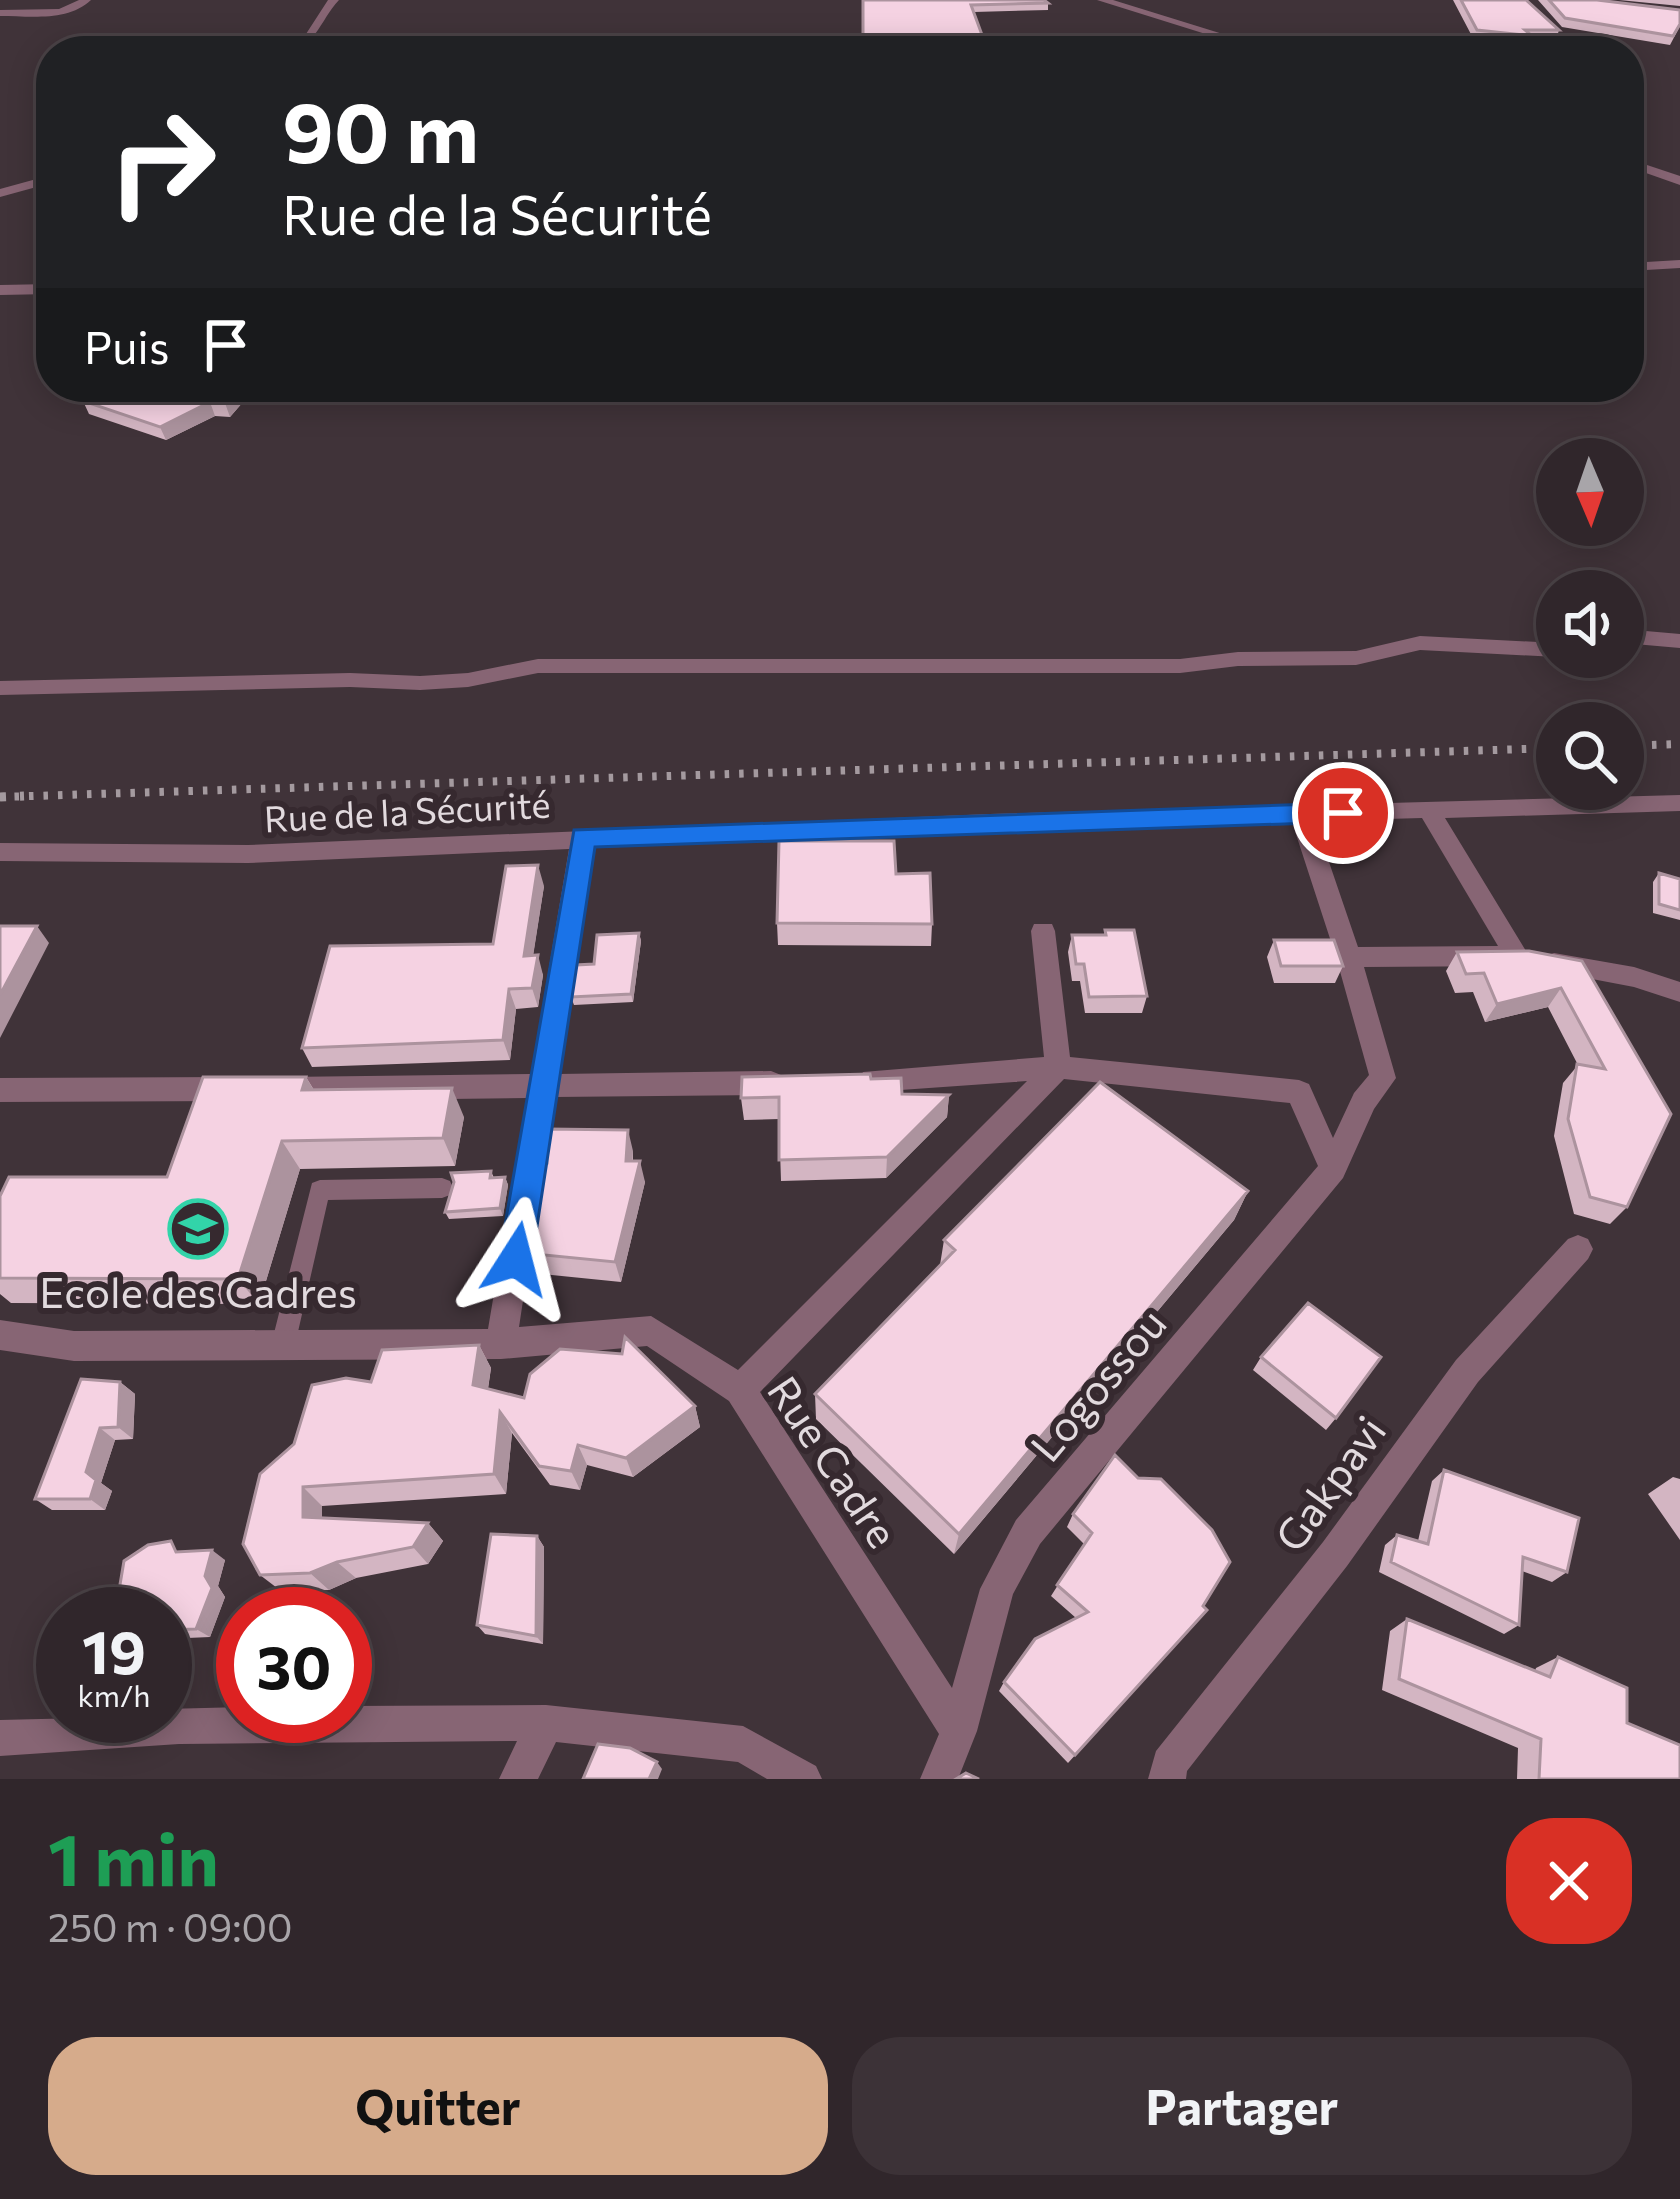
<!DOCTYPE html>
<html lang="fr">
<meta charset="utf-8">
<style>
body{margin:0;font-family:Commissioner,sans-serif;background:#3c3237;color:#f1f3f6;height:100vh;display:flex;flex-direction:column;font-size:45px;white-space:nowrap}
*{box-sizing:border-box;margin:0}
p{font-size:39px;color:#a8a5a9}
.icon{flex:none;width:66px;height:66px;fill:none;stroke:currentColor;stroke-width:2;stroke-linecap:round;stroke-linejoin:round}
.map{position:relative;height:1779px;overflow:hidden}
.details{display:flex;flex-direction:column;background:#30262b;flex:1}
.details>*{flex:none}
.hud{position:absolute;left:36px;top:36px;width:1608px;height:366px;border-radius:48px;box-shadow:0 6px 30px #0003,0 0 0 3px #4b4347;background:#202124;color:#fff;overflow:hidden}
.needle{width:78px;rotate:178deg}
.controls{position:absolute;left:1536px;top:438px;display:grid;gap:24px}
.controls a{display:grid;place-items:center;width:108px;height:108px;border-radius:50%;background:#30262b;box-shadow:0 6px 30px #0003,0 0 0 3px #4b4347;font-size:60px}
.speed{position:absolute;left:36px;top:1587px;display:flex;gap:24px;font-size:60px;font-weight:700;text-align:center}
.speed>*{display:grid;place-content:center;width:156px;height:156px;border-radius:50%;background:#30262b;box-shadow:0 6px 30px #0003,0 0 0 3px #4b4347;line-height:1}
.speed small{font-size:30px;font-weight:400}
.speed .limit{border:18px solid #d22;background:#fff;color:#111}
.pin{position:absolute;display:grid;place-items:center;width:102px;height:102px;color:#fff;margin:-51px;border:6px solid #fff;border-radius:50%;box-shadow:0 3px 12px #0007}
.me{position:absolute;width:132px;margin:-66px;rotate:9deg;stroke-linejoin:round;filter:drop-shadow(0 0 9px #0008)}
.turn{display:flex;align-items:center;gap:42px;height:252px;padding:0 48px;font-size:54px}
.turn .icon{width:156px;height:156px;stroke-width:2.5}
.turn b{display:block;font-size:84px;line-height:102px}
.then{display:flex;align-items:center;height:114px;padding:0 48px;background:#0003;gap:24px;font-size:45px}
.round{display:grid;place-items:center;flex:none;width:126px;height:126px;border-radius:48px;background:#3c3237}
.head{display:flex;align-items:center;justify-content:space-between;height:204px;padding:0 48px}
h1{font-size:72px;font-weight:700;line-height:90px;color:#1e9e55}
.button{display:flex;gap:24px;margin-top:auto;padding:24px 48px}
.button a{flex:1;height:138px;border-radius:48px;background:#d6ab8b;color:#111;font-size:48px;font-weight:700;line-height:138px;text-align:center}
.button a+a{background:#3c3237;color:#f1f3f6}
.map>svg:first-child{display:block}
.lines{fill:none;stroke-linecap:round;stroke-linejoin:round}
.lane{fill:#876574;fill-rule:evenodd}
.street{fill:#876574;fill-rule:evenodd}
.rail-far1{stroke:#a49a9f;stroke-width:8;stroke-dasharray:4.5 10;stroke-linecap:butt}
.rail{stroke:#a49a9f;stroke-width:9;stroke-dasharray:6 14;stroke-linecap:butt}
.wall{fill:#d3b5c2}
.shaded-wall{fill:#ac939e}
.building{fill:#f5d2e2;stroke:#ac939e;stroke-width:3}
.route{fill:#1a73e8;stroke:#114b97;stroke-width:3}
.labels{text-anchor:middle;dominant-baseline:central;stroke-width:12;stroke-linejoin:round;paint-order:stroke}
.street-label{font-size:36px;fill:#e2dade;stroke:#36292f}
.near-poi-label{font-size:42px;fill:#e2dade;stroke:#36292f}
.near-street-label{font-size:42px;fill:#e2dade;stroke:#36292f}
</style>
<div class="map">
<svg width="1680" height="1779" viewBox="0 0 1680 1779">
<rect width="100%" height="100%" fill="#403339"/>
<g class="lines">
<path class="lane" d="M442,1178L450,1181L453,1188L450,1195L442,1198L328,1200L295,1345L291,1353L283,1356L275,1353L271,1345L312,1183L320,1180Z"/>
<path class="street" d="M79,0H91C68,22 30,16 0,16V10L59,9Z
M328,0H339C319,21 316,51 280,51L306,34Z
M1097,0H1113L1278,51H1260Z
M1629,159L1680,176V185L1629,167Z
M51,175V183L0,197V189Z
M1680,260V268L1629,271V263Z
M51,284V294L0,295V285Z
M1623,629L1680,634V648L1623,643Z
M1420,636L1557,643V657L1420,650L1356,665L1238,666L1180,673H538L468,687L420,690L350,687L0,695V681L350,673L420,676L468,673L538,659H1180L1238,652L1356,651Z
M1680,795V811L1445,818L1529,956L1526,963L1517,966L1364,967L1396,1078L1374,1109L1343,1178L1040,1544L1013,1594L977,1731L958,1779H920L939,1734L729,1401L647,1346L501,1359L74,1361L0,1350V1320L74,1331L488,1329L527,1098L284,1101L274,1097L271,1089L274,1081L284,1077L531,1074L569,849L248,863L0,861V843L248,845L990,814ZM1422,818L1498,946L1358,947L1315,821ZM1292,822L1336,957L1369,1075L1354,1093L1333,1138L1309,1084L1299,1080L1070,1057L1055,931L1052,924H1034L1031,931L1044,1057L863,1072L859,1080L863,1088L872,1092L1027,1081L738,1370L651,1316L519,1327L554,1097L771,1095L781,1091L784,1083L781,1075L771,1071L558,1074L593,848ZM1064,1079L1290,1103L1318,1166L1016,1520L980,1589L952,1688L760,1392Z
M1554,953L1634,967L1680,982V1002L1634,987L1545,970L1541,963L1545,956Z
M231,1077L241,1081L244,1089L241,1097L231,1101L0,1102V1078Z
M1578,1235L1588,1239L1593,1249L1588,1259L1478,1382L1347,1566L1187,1771L1186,1779H1148L1156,1751L1323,1542L1456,1360L1568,1239Z
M546,1705L743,1726L816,1766L822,1779H767L738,1762L556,1742L538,1779H499L517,1741L179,1744L0,1756V1720L165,1716V1709L243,1707V1716H345V1706Z"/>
<path class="rail-far1" d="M1623,746L1680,744
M0,797L1557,748"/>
<path class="rail" d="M0,797L24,796"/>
</g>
<path class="wall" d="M862,0L1048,3V10L974,12L985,43V50L917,51L915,45L863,44Z
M1453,0H1526L1559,30L1556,40H1531L1529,46L1474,40Z
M1538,0H1597L1680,26L1670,45L1562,27Z
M1619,0H1680V6Z
M256,387L230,417L215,416L166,440L89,414L83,401L159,390L195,391Z
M1659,873L1680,879V920L1653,913V882Z
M896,874L932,924L931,946L778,945L777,923Z
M544,886L533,955L543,975L538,1007L516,1009L510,1060L312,1067L302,1048L493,944Z
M1105,930L1147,996L1142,1013H1085L1080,981H1072L1068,952L1072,935H1104Z
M639,933L641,941L633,1002L574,1005L571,997L594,964Z
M1274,940L1343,966L1335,983H1274L1267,957Z
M1529,951L1671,1114L1627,1207L1610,1224L1574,1214L1554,1136L1563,1083L1578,1065L1548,1007L1485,1022L1473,992L1455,993L1446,971L1457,952Z
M306,1077L314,1090L464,1117L455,1166L300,1169L259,1304L11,1303L0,1294V1196L167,1177Z
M871,1079L902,1094L949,1095L947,1117L886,1178L781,1181L779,1119L744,1120L741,1098Z
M633,1151V1161L645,1182L621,1282L532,1273L524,1253Z
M491,1171L494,1178L505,1177L508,1185L503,1216L449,1219L445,1212Z
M1248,1191L1234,1220L954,1554L816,1419L815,1394L940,1265L944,1240Z
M479,1345L491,1368L488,1389L524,1398L695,1406L700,1427L633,1477L587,1465L580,1490L550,1485L512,1433L506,1494L322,1506V1518L428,1523L443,1541L428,1564L356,1578L329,1590L281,1591L260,1575L294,1444L371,1382Z
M1261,1357L1336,1418L1326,1430L1253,1370Z
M120,1382L135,1394L133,1439L115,1440L101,1483L112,1491L105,1510H52L35,1499Z
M1444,1470L1567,1572L1552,1582L1522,1571L1519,1625L1504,1634L1379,1572L1385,1545L1397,1535L1418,1541L1432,1481Z
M1673,1477L1680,1479V1540L1648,1494Z
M1073,1514L1207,1610L1068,1763L999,1691L1004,1682L1076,1618L1051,1596L1084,1544L1067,1527Z
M537,1536L544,1547L543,1644L485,1634L477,1625Z
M186,1551L225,1560L218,1586L225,1597L210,1637L165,1639V1614Z
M1407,1619L1535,1671L1536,1668L1558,1657L1627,1723L1680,1779H1517L1518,1748L1382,1690L1390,1631Z"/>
<path class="shaded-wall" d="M239,387H256L230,417L225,403Z
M210,402L215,416L166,440L160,427Z
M538,865L544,886L530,976L524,956Z
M37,926L49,943L0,1038V995Z
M639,933L641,941L633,1002L631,994Z
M538,955L543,975L538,1007L532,988Z
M1561,988L1548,1007L1485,1022L1497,1004Z
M509,989L516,1009L510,1060L503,1040Z
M306,1077L323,1106L302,1090Z
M452,1088L464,1117L455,1166L443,1138Z
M949,1095L947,1117L886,1178L887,1157Z
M628,1130L633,1151L631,1183L626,1161Z
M282,1141L300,1169L259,1304L238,1279Z
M640,1161L645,1182L621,1282L615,1262Z
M505,1177L508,1185L503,1216L500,1208Z
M1248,1191L1234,1220L954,1554L959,1534Z
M479,1345L491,1368L485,1407L473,1385Z
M120,1382L135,1394L133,1439L118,1427Z
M695,1406L700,1427L633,1477L626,1458Z
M500,1412L512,1433L506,1494L494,1474Z
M100,1428L115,1440L101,1483L112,1491L105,1510L90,1499L86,1472Z
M578,1445L587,1465L580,1490L571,1471Z
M303,1487L322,1506V1535L303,1517Z
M428,1523L443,1541L428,1564L413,1547Z
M537,1536L544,1547L543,1644L536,1636Z
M212,1550L225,1560L218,1586L225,1597L210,1637L196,1629L205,1576Z
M337,1562L356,1578L329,1590L310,1573Z
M657,1762L662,1769L658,1779H649Z"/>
<path class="building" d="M863,0H1044L1048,3L971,5L985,43L917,44L915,37H863Z
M1461,0H1526L1559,30H1525L1532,36L1477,30Z
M1549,0H1597L1680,10V24L1673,36L1565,18Z
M108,387H151L159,390L195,391L198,387H239L225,403L210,402L160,427L83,401Z
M779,841H894L896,874L930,873L932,924L777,923Z
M538,865L524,956L538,955L532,988L509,989L503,1040L302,1048L330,946L493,944L506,866Z
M1659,873L1680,879V910L1659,904Z
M0,926H37L0,995Z
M1105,930H1134L1147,996L1089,997L1084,964H1076L1072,935H1106Z
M639,933L631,994L571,997L576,965L594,964L597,935Z
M1274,940H1334L1343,966H1281Z
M1529,951L1582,961L1671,1114L1627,1207L1590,1197L1568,1119L1577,1064L1605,1069L1561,988L1497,1004L1484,973L1466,974L1457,952Z
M870,1074L871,1079L901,1078L902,1094L949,1095L887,1157L779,1160V1097L741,1098L742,1077Z
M203,1077H306L302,1090L452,1088L443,1138L282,1141L238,1279L0,1278V1196L9,1177H167Z
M1100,1082L1248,1191L959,1534L815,1394L955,1250L944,1240Z
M546,1129L628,1130L626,1161H640L615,1262L524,1253L538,1163H547Z
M491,1171L490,1178L505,1177L500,1208L445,1212L454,1182L451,1173Z
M1308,1303L1381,1357L1336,1418L1261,1357Z
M625,1337L695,1406L626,1458L578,1445L571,1471L539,1466L500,1412L494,1474L303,1487V1517L428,1523L413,1547L337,1562L310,1573L260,1575L243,1544L260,1474L294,1444L312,1385L346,1378L371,1382L382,1350L479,1345L473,1385L524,1398L530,1374L560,1349L622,1354Z
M81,1379L120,1382L118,1427L100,1428L86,1472L96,1480L90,1499H35Z
M1115,1455L1138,1478L1161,1479L1212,1530L1230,1562L1203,1606L1207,1610L1075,1755L1004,1682L1035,1639L1088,1612L1057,1585L1092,1533L1073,1514Z
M1444,1470L1579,1518L1567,1572L1523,1557L1519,1625L1391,1562L1397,1535L1428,1544Z
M491,1534L537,1536L536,1636L477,1625Z
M171,1541L176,1552L212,1550L205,1576L212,1588L196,1629L165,1630V1614H115L124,1561L148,1545Z
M1407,1619L1550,1677L1558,1657L1627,1688V1723L1680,1745V1779H1539L1541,1739L1399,1679Z
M598,1744L630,1748L657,1762L649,1779H583Z
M966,1773L979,1779H956Z"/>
<path class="route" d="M1343,803L1356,813L1343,822L595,847L532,1259L528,1270L516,1275L504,1270L499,1259L574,830Z"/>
<defs>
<symbol id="university-ring" viewBox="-11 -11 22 22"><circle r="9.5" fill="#36292f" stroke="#32d4a9" stroke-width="1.5"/><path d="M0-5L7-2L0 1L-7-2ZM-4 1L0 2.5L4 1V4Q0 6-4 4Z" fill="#32d4a9"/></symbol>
</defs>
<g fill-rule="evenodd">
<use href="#university-ring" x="165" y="1196" width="66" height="66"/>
</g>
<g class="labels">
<g class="street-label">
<text transform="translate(407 810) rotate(-3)">Rue de la Sécurité</text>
</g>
<g class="near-poi-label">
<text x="198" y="1291">Ecole des Cadres</text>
</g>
<g class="near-street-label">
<text transform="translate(1097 1384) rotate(-50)">Logossou</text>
<text transform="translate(834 1461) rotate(56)">Rue Cadre</text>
<text transform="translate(1329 1483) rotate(-54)">Gakpavi</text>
</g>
</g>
</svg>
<div class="controls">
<a><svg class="needle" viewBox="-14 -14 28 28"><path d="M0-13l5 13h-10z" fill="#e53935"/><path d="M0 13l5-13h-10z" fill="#a8a5a9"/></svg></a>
<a><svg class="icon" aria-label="sound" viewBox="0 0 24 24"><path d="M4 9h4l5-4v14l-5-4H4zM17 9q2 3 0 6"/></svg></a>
<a><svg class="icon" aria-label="search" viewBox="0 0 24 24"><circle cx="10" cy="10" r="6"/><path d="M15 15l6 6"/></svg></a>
</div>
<div class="speed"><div>19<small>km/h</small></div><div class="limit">30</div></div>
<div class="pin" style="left:1343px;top:813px;background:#d93025"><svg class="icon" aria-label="arrive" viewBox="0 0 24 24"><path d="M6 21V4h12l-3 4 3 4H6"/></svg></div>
<svg class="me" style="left:516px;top:1259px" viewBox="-20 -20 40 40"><path d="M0-17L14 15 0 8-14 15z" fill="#1a73e8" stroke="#fff" stroke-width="4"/></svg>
<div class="hud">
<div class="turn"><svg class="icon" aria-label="right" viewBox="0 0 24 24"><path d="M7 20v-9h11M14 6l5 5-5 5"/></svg><div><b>90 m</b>Rue de la Sécurité</div></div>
<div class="then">Puis<svg class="icon" aria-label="arrive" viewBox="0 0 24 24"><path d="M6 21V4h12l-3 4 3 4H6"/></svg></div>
</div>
</div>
<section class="details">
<div class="head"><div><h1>1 min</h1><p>250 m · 09:00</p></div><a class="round" style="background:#d93025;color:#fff"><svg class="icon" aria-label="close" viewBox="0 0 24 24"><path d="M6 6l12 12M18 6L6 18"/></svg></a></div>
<div class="button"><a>Quitter</a><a>Partager</a></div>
</section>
